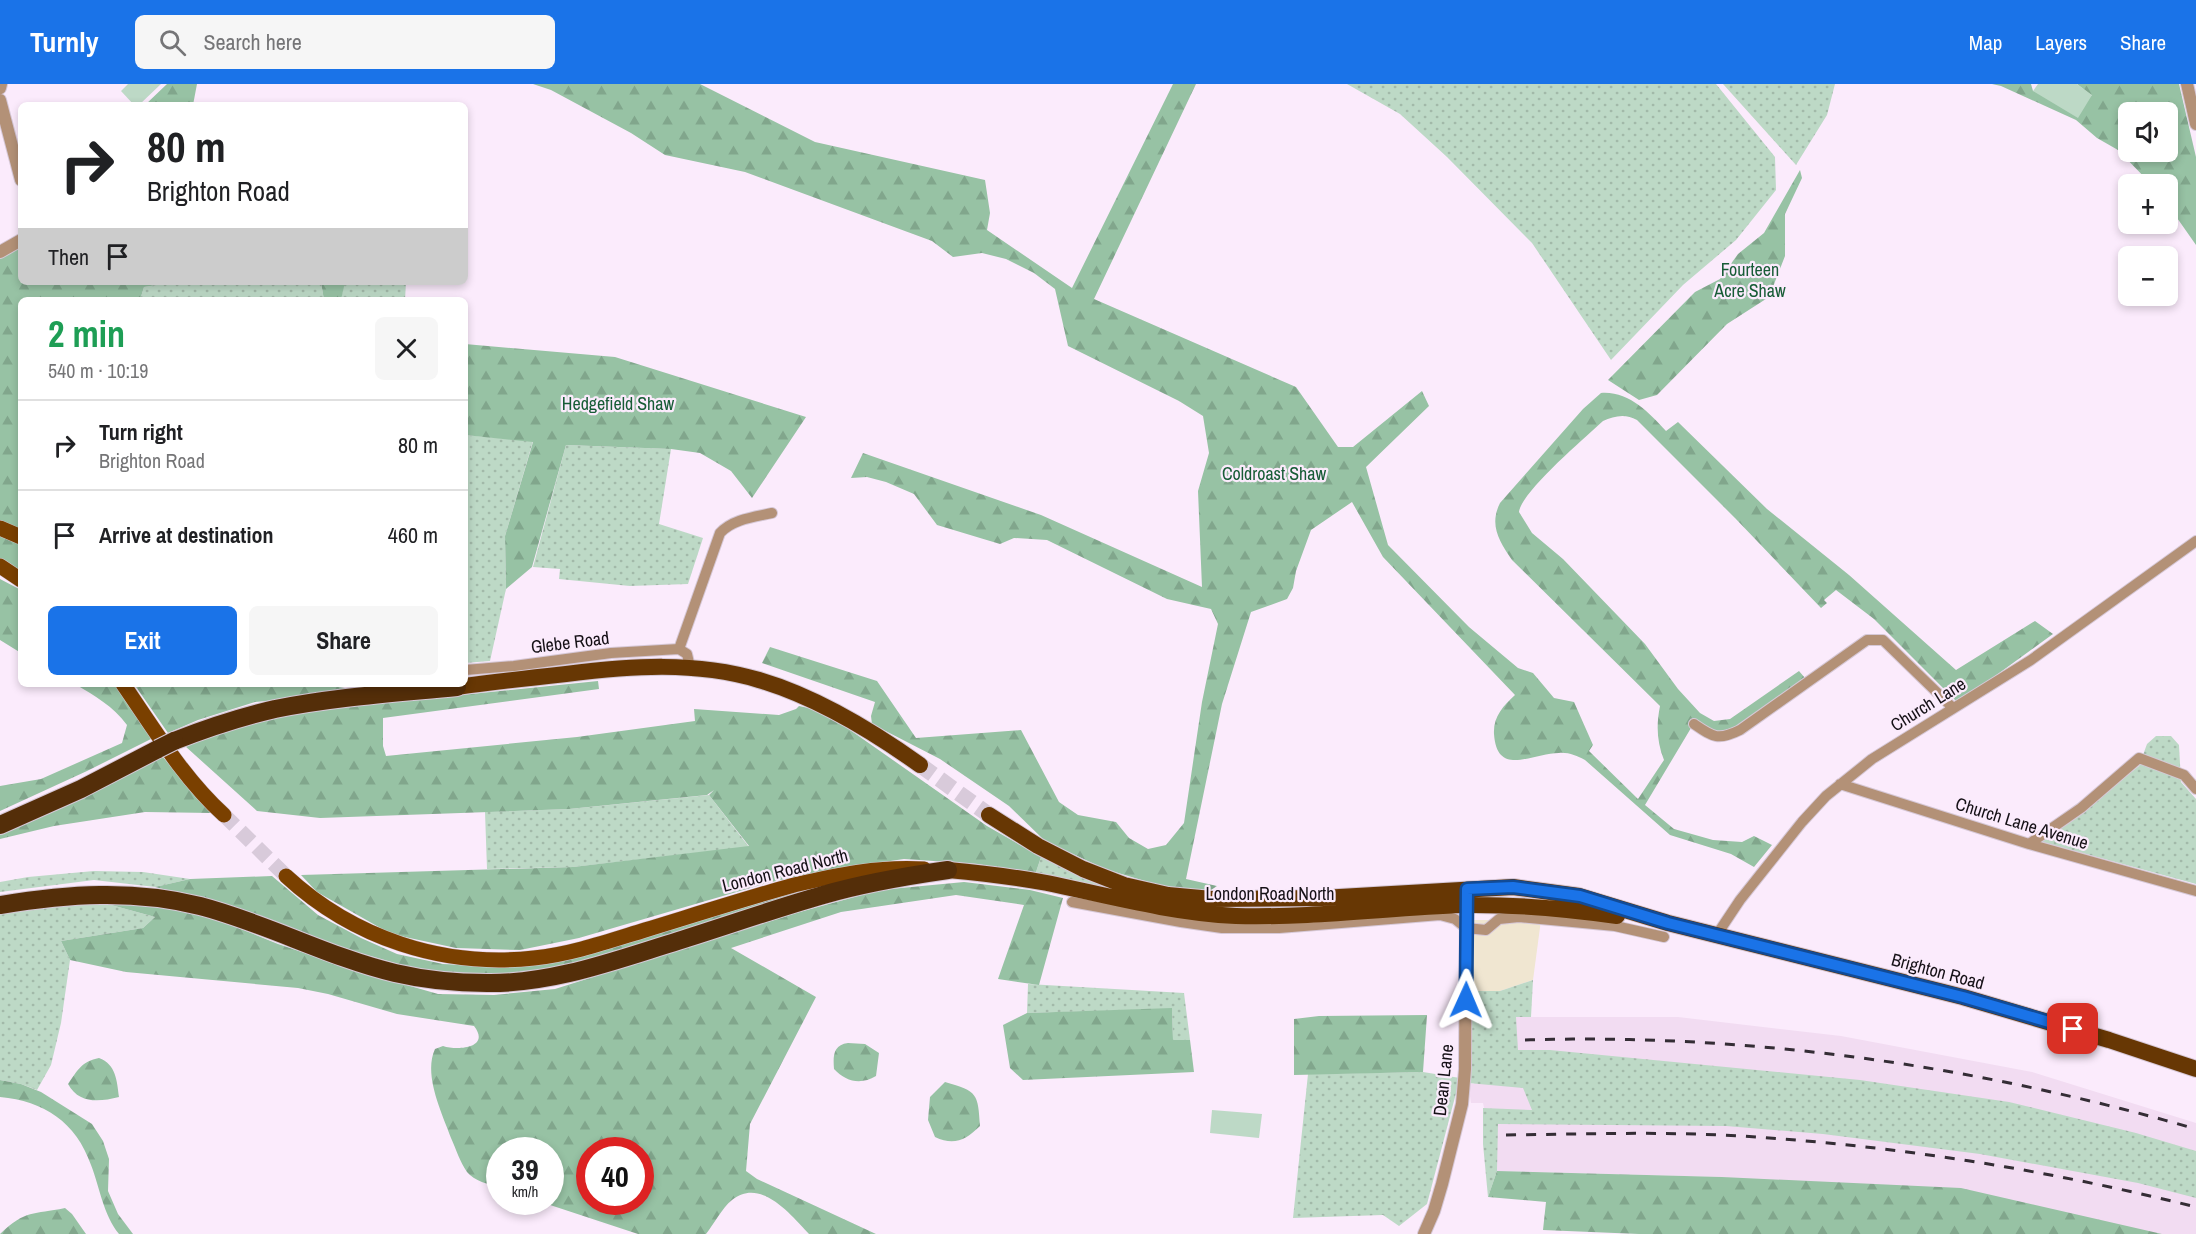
<!DOCTYPE html>
<meta charset="utf-8">
<style>
body{margin:0;font-family:"Archivo Narrow",sans-serif;background:#f6f6f6;color:#202124;height:100vh;display:flex;flex-direction:column;font-size:22px;white-space:nowrap}
*{box-sizing:border-box;margin:0}
p{font-size:20px;color:#757577}
.icon{flex:none;width:33px;height:33px;fill:none;stroke:currentColor;stroke-width:2;stroke-linecap:round;stroke-linejoin:round}
.map{position:relative;flex:1;overflow:hidden}
.drawer{position:absolute;left:18px;top:213px;width:450px;height:390px;display:flex;flex-direction:column;background:#fff;border-radius:9px;box-shadow:0 3px 9px #0003}
.drawer>*{flex:none}
.banner{position:absolute;left:18px;top:18px;width:450px;height:183px;border-radius:9px;box-shadow:0 3px 9px #0003;background:#fff;color:#202124;overflow:hidden}
.buttons{position:absolute;left:2118px;top:18px;display:grid;gap:12px}
.buttons a{display:grid;place-items:center;width:60px;height:60px;border-radius:9px;background:#fff;box-shadow:0 3px 9px #0003;font-size:30px}
.speed{position:absolute;left:486px;top:1053px;display:flex;gap:12px;font-size:30px;font-weight:700;text-align:center}
.speed>*{display:grid;place-content:center;width:78px;height:78px;border-radius:50%;background:#fff;box-shadow:0 3px 9px #0003;line-height:1}
.speed small{font-size:15px;font-weight:400}
.speed .limit{border:9px solid #d22;background:#fff;color:#111}
.pin{position:absolute;display:grid;place-items:center;width:51px;height:51px;color:#fff;margin:-26px;border-radius:12px;box-shadow:0 3px 9px #0006}
.me{position:absolute;width:66px;margin:-33px;rotate:1deg;stroke-linejoin:round;filter:drop-shadow(0 0 4px #0008)}
.turn{display:flex;align-items:center;gap:21px;height:126px;padding:0 30px;font-size:27px}
.turn .icon{width:78px;height:78px;stroke-width:2.5}
.turn b{display:block;font-size:42px;line-height:51px}
.then{display:flex;align-items:center;height:57px;padding:0 30px;background:#0003;gap:12px;font-size:22px}
.round{display:grid;place-items:center;flex:none;width:63px;height:63px;border-radius:9px;background:#f6f6f6}
.head{display:flex;align-items:center;justify-content:space-between;height:102px;padding:0 30px}
h1{font-size:36px;font-weight:700;line-height:45px;color:#1e9e55}
.cta{display:flex;gap:12px;margin-top:auto;padding:12px 30px}
.cta a{flex:1;height:69px;border-radius:9px;background:#1a73e8;color:#fff;font-size:24px;font-weight:700;line-height:69px;text-align:center}
.cta a+a{background:#f6f6f6;color:#202124}
ul{padding:0;list-style:none}
li{display:flex;align-items:center;gap:18px;height:90px;padding:0 30px;border-top:2px solid #e0e0e0}
li div{flex:1}
li b{display:block;font-size:22px}
li em{font-style:normal}
header{display:flex;align-items:center;gap:36px;box-sizing:border-box;height:84px;padding:0 30px;background:#1a73e8;color:#fff}
header strong{font-size:28px}
nav{display:flex;gap:33px;margin-inline-start:auto;font-size:21px}
.search{width:420px;height:54px;background:#f6f6f6;display:flex;align-items:center;gap:15px;box-sizing:border-box;padding:0 21px;border-radius:9px;color:#757577;font-size:22px}
.map>svg:first-child{display:block}
.commercial{fill:#f0e6d1}
.built{fill:#f2dcf2}
.grass{fill:url(#grass-dots)}
.forest{fill:url(#forest-firs);fill-rule:evenodd}
.pitch{fill:#bdd9c6}
.lines{fill:none;stroke-linecap:round;stroke-linejoin:round}
.primary-tunnel{stroke:#d8cada;stroke-width:15;stroke-dasharray:15 8;stroke-linecap:butt}
.trunk-tunnel{stroke:#d8cada;stroke-width:16;stroke-dasharray:16 8;stroke-linecap:butt}
.minor-casing{stroke:#d6c8d7;stroke-width:12}
.tertiary-casing{stroke:#d6c8d7;stroke-width:14}
.primary-casing{stroke:#d6c8d7;stroke-width:16}
.trunk-casing{stroke:#d6c8d7;stroke-width:18}
.motorway-casing{stroke:#d6c8d7;stroke-width:20}
.minor{stroke:#b39177;stroke-width:10}
.tertiary{stroke:#b39177;stroke-width:12}
.primary{stroke:#7a4000;stroke-width:15}
.trunk{stroke:#673704;stroke-width:16}
.motorway{stroke:#542e09;stroke-width:18}
.rail{stroke:#342d35;stroke-width:3;stroke-dasharray:10 10;stroke-linecap:butt}
.motorway-bridge-casing{stroke:#d6c8d7;stroke-width:20;stroke-linecap:butt}
.motorway-bridge{stroke:#542e09;stroke-width:18}
.route-casing{stroke:#114b97;stroke-width:15}
.route{stroke:#1a73e8;stroke-width:10}
.labels{text-anchor:middle;dominant-baseline:central;stroke-width:4.5;stroke-linejoin:round;paint-order:stroke}
.park-label{font-size:18px;fill:#175c36;stroke:#fbebfc}
.street-label{font-size:18px;fill:#151016;stroke:#fbebfc}
</style>
<header>
<strong>Turnly</strong>
<div class="search"><svg class="icon" aria-label="search" viewBox="0 0 24 24"><circle cx="10" cy="10" r="6"/><path d="M15 15l6 6"/></svg>Search here</div>
<nav><a>Map</a><a>Layers</a><a>Share</a></nav>
</header>
<div class="map">
<svg width="2196" height="1150" viewBox="0 0 2196 1150">
<defs>
<pattern id="grass-dots" width="8" height="8" patternUnits="userSpaceOnUse" patternTransform="scale(1.5)"><rect width="8" height="8" fill="#bdd9c6"/><path d="M2 2h.1M6 6h.1" fill="none" stroke="#a2b9a9" stroke-width="1.8" stroke-linecap="round"/></pattern>
<pattern id="forest-firs" width="22" height="20" patternUnits="userSpaceOnUse" patternTransform="scale(1.5)"><rect width="22" height="20" fill="#97c2a4"/><path d="M5 1l3.5 6h-7zM16 11l3.5 6h-7z" fill="#81a68c"/></pattern>
</defs>
<rect width="100%" height="100%" fill="#fbebfc"/>
<path class="commercial" d="M1474,836H1541L1533,896L1500,907H1472Z"/>
<path class="built" d="M1487,933H1678L1841,952L2032,988L2196,1039V1150H2083L1722,1093L1497,1087L1483,1019H1471L1468,999L1474,1000Z"/>
<path class="grass" d="M1347,0H1716L1775,73L1776,106L1736,156L1683,201L1611,276L1532,159L1447,73L1400,30Z
M1723,0H1835L1827,31L1796,81Z
M176,198H321L324,216H140L144,203Z
M344,198H406L405,216H341Z
M465,351L533,357L505,452L506,505L490,577L465,579Z
M566,361L671,365L659,440L703,454L688,500L630,502L559,495L560,485L533,483Z
M2156,652H2171L2179,661L2181,698L2196,715V800L2042,758L2139,682L2147,660Z
M709,711L749,763L573,783L487,785L485,728L569,725Z
M1041,773L1082,793L1128,809L1035,791Z
M94,787L143,788L190,795L155,803L94,796L0,808V798L28,793Z
M104,819L155,833L143,844L61,857L70,876L61,939L51,981L37,1006L21,1000L0,996V829L50,821Z
M1533,896L1531,933H1516L1518,966H1550L1860,996L2009,1018L2136,1049L2196,1067V1114L2138,1099L1980,1070L1823,1050L1726,1042L1498,1040L1497,1087L1488,1113L1483,1060V1024L1532,1026L1523,1004L1468,999L1472,907H1500Z
M1028,900L1184,909L1190,956L1173,957L1172,925L1027,929Z
M1423,988L1460,994L1427,1120L1399,1142L1383,1131L1293,1134L1308,990Z"/>
<path class="forest" d="M167,0H197L193,21H145Z
M533,0H700L815,58L985,96L990,129L987,146L1072,204L1173,0H1196L1094,215L1296,303L1338,363H1353L1422,307L1429,322L1366,383L1388,461L1469,543L1518,584L1533,589L1554,614L1574,618L1593,661L1589,667L1638,715L1664,676C1657,658 1656,642 1660,622L1512,476C1499,457 1489,441 1500,419L1583,325L1601,309C1629,307 1648,328 1666,347L1678,338L1767,425L1849,491L1956,586L2035,537L2053,550L1958,619L1874,535L1836,506L1824,516L1827,519L1821,524L1735,434L1637,336C1625,329 1614,332 1603,337C1586,353 1521,408 1519,428L1532,449L1563,475L1645,560L1678,605L1700,629L1714,637L1730,635L1799,587L1805,594C1786,607 1742,645 1721,647C1713,648 1702,642 1694,639L1645,721L1674,745L1713,756L1742,758L1754,752L1772,761L1754,783L1731,770L1670,751L1585,676C1577,672 1568,668 1559,669C1532,669 1497,694 1494,650C1493,633 1503,622 1515,611L1383,473L1352,418L1311,446L1296,487L1293,504L1287,515L1251,528L1222,620L1186,795L1217,802L1208,808L1158,801L1105,785L1045,757L1009,722L940,675L872,640L871,632L875,618L762,579L770,563L877,597L916,654L1021,646L1059,718L1078,731L1116,738L1129,754L1148,765L1166,761L1184,739L1202,618L1218,540L1211,525L1167,515L1047,456L1014,454L1000,460L937,441L914,410L886,398L867,393L851,394L863,369L1041,431L1202,503L1198,407L1209,369L1203,332L1179,317L1068,262L1055,205L1034,189L1006,175L982,169L953,173L932,157L745,88L665,71L631,49L551,6Z
M1992,0H2031L2033,7L2092,12L2077,0H2179L2196,73V161L2168,121V100H2151L2118,66L2097,54L2076,36L2001,2ZM2128,28H2168V68H2128Z
M1800,86L1802,94L1785,130V172L1769,213L1727,240L1657,311L1639,316L1608,296L1695,208L1720,195L1738,170L1764,149Z
M21,160V198H176L144,203L140,216H21V445L0,436V174Z
M321,198H345L341,216H324Z
M465,260L615,273L806,333L752,414L731,387L700,369L671,365L566,361L532,483L506,505L505,452L533,358L465,351Z
M0,452L21,460V488L0,475Z
M0,495L21,506V569L0,556Z
M598,597L599,605L383,634V662L386,672L577,653L695,637L694,625L779,631L796,625L799,622L823,627L987,742L1041,773L1035,791L978,780L904,775L822,787L767,799L579,854L520,866L456,864L391,850L317,808L301,791L573,783L749,762L709,711L714,706L707,711L569,725L320,734L257,727L185,662L212,650L306,627Z
M75,600H114L153,654L87,687L0,727V702L41,695L122,659L127,641C113,622 95,612 75,600Z
M134,600H322L367,608L255,618L198,636L168,649Z
M162,672L212,729L145,728L54,742L0,755V748Z
M272,792L318,831L361,854L397,870L443,880L510,883L569,875L807,805H818L559,885L491,892L426,888L346,865L235,823L155,803L190,795Z
M964,798L1030,806L1063,814L1039,901L998,895L1024,821L956,811L841,828L731,864L816,913L750,1040L746,1087L757,1095L876,1150H809C791,1131 761,1093 732,1116C722,1124 714,1140 706,1150H638L541,1118H550V1066H500L499,1104C489,1100 474,1097 467,1088C460,1078 456,1065 451,1054C442,1029 423,991 435,965L443,962C458,967 491,964 474,942L397,930L328,910L298,904L126,888L70,876L61,857L143,844L155,833L104,819L157,822L214,834L278,860L365,889L438,910L494,911L555,905L796,829L880,806ZM590,1066H640V1118H590Z
M1172,924L1173,956H1190L1194,988L1023,996L1010,984L1003,941L1027,929Z
M1427,931L1423,988L1294,991V935L1319,932Z
M848,959L865,960L879,969L876,992C861,1001 846,998 834,985C833,972 833,961 848,959Z
M99,974C116,980 117,997 119,1013C99,1018 79,1020 68,1000C77,987 82,977 99,974Z
M0,996L21,1000L41,1008L92,1040L103,1057L109,1075L108,1107L118,1130L133,1150H119C103,1130 100,1104 91,1081C76,1038 44,1017 0,1013Z
M945,998C978,1007 978,1010 980,1042C966,1056 954,1062 935,1053L928,1036L930,1013Z
M1497,1087L1722,1093L1961,1104L2162,1150H1639L1543,1146L1546,1118L1488,1113Z
M65,1124L72,1130L86,1150H0C26,1125 33,1131 65,1124Z"/>
<path class="pitch" d="M128,0H161L139,21H134L121,7Z
M2038,0H2077L2092,11L2078,34L2033,7Z
M1212,1026L1262,1030L1259,1054L1210,1049Z"/>
<g class="lines">
<path class="primary-tunnel" d="M224,731L286,792"/>
<path class="trunk-tunnel" d="M920,681L989,731"/>
<defs>
<path id="minor" d="M679,565L720,449C733,435 754,433 772,429
M465,586L514,582L611,569L679,565L687,570L690,583
M1694,640C1713,653 1718,657 1740,646L1867,556H1883L1953,624
M1840,700L2029,760L2196,807
M2029,760L2081,724L2139,674L2184,691L2196,705
M1072,818L1181,838L1222,844H1279L1440,831L1455,835L1466,844L1486,846L1499,835L1519,833L1615,842L1664,853
M1716,852L1740,816L1802,738L1826,712L1872,675L2031,576L2196,457"/>
<path id="tertiary" d="M2187,0L2196,40
M0,4L1,0
M0,16L21,96
M0,168L21,156
M1424,1150L1434,1127L1442,1100L1462,1020L1465,985L1466,815"/>
<path id="primary" d="M0,444L21,453
M0,482L21,496
M123,600C154,645 184,695 224,731
M286,792C353,854 443,884 534,874C572,870 609,857 645,846C694,831 744,815 794,801C837,791 880,782 924,785"/>
<path id="trunk" d="M457,603C493,598 529,594 566,590C631,582 695,577 759,596C817,613 871,646 920,681
M989,731L1038,762L1083,785L1124,801L1168,811L1212,815L1322,814L1513,803L1579,812L1668,839L1963,913L2109,956L2196,985
M948,786C981,789 1014,793 1047,799C1109,812 1172,829 1236,832C1311,834 1387,824 1463,821C1515,820 1566,825 1617,832"/>
<path id="motorway" d="M174,657C207,644 240,633 275,625C335,613 397,609 457,603
M0,741L81,705L158,665
M0,821C67,810 133,805 200,822C266,839 328,873 395,889C425,896 456,899 487,899C553,900 616,876 678,857C726,842 774,825 823,811C864,799 906,792 948,786"/>
</defs>
<use href="#minor" class="minor-casing"/>
<use href="#tertiary" class="tertiary-casing"/>
<use href="#primary" class="primary-casing"/>
<use href="#trunk" class="trunk-casing"/>
<use href="#motorway" class="motorway-casing"/>
<use href="#minor" class="minor"/>
<use href="#tertiary" class="tertiary"/>
<use href="#primary" class="primary"/>
<use href="#trunk" class="trunk"/>
<use href="#motorway" class="motorway"/>
<path class="rail" d="M1525,956C1751,949 1978,982 2196,1045
M1506,1051C1590,1050 1673,1047 1756,1053C1904,1063 2052,1087 2196,1123"/>
<defs>
<path id="motorway-bridge" d="M158,665L174,657"/>
</defs>
<use href="#motorway-bridge" class="motorway-bridge-casing"/>
<use href="#motorway-bridge" class="motorway-bridge"/>
</g>
<g class="lines">
<defs>
<path id="route" d="M1466,916L1467,805L1513,803L1580,812L1668,839L1963,913L2073,945"/>
</defs>
<use href="#route" class="route-casing"/>
<use href="#route" class="route"/>
</g>
<g class="labels">
<g class="park-label">
<text x="1750" y="185">Fourteen<tspan x="1750" dy="21">Acre Shaw</tspan></text>
<text x="618" y="319">Hedgefield Shaw</text>
<text x="1274" y="389">Coldroast Shaw</text>
</g>
<g class="street-label">
<text transform="translate(570 558) rotate(-7)">Glebe Road</text>
<text transform="translate(1928 620) rotate(-32)">Church Lane</text>
<text transform="translate(2022 739) rotate(17)">Church Lane Avenue</text>
<text transform="translate(785 786) rotate(-14)">London Road North</text>
<text x="1270" y="809">London Road North</text>
<text transform="translate(1938 887) rotate(15)">Brighton Road</text>
<text transform="translate(1443 996) rotate(-84)">Dean Lane</text>
</g>
</g>
</svg>
<div class="buttons">
<a><svg class="icon" aria-label="sound" viewBox="0 0 24 24"><path d="M4 9h4l5-4v14l-5-4H4zM17 9q2 3 0 6"/></svg></a>
<a>+</a>
<a>−</a>
</div>
<div class="speed"><div>39<small>km/h</small></div><div class="limit">40</div></div>
<div class="pin" style="left:2073px;top:945px;background:#d93025"><svg class="icon" aria-label="arrive" viewBox="0 0 24 24"><path d="M6 21V4h12l-3 4 3 4H6"/></svg></div>
<svg class="me" style="left:1466px;top:916px" viewBox="-20 -20 40 40"><path d="M0-17L14 15 0 8-14 15z" fill="#1a73e8" stroke="#fff" stroke-width="4"/></svg>
<div class="banner">
<div class="turn"><svg class="icon" aria-label="right" viewBox="0 0 24 24"><path d="M7 20v-9h11M14 6l5 5-5 5"/></svg><div><b>80 m</b>Brighton Road</div></div>
<div class="then">Then<svg class="icon" aria-label="arrive" viewBox="0 0 24 24"><path d="M6 21V4h12l-3 4 3 4H6"/></svg></div>
</div>
<section class="drawer">
<div class="head"><div><h1>2 min</h1><p>540 m · 10:19</p></div><a class="round"><svg class="icon" aria-label="close" viewBox="0 0 24 24"><path d="M6 6l12 12M18 6L6 18"/></svg></a></div>
<ul>
<li><svg class="icon" aria-label="right" viewBox="0 0 24 24"><path d="M7 20v-9h11M14 6l5 5-5 5"/></svg><div><b>Turn right</b><p>Brighton Road</p></div><em>80 m</em></li>
<li><svg class="icon" aria-label="arrive" viewBox="0 0 24 24"><path d="M6 21V4h12l-3 4 3 4H6"/></svg><div><b>Arrive at destination</b></div><em>460 m</em></li>
</ul>
<div class="cta"><a>Exit</a><a>Share</a></div>
</section>
</div>
